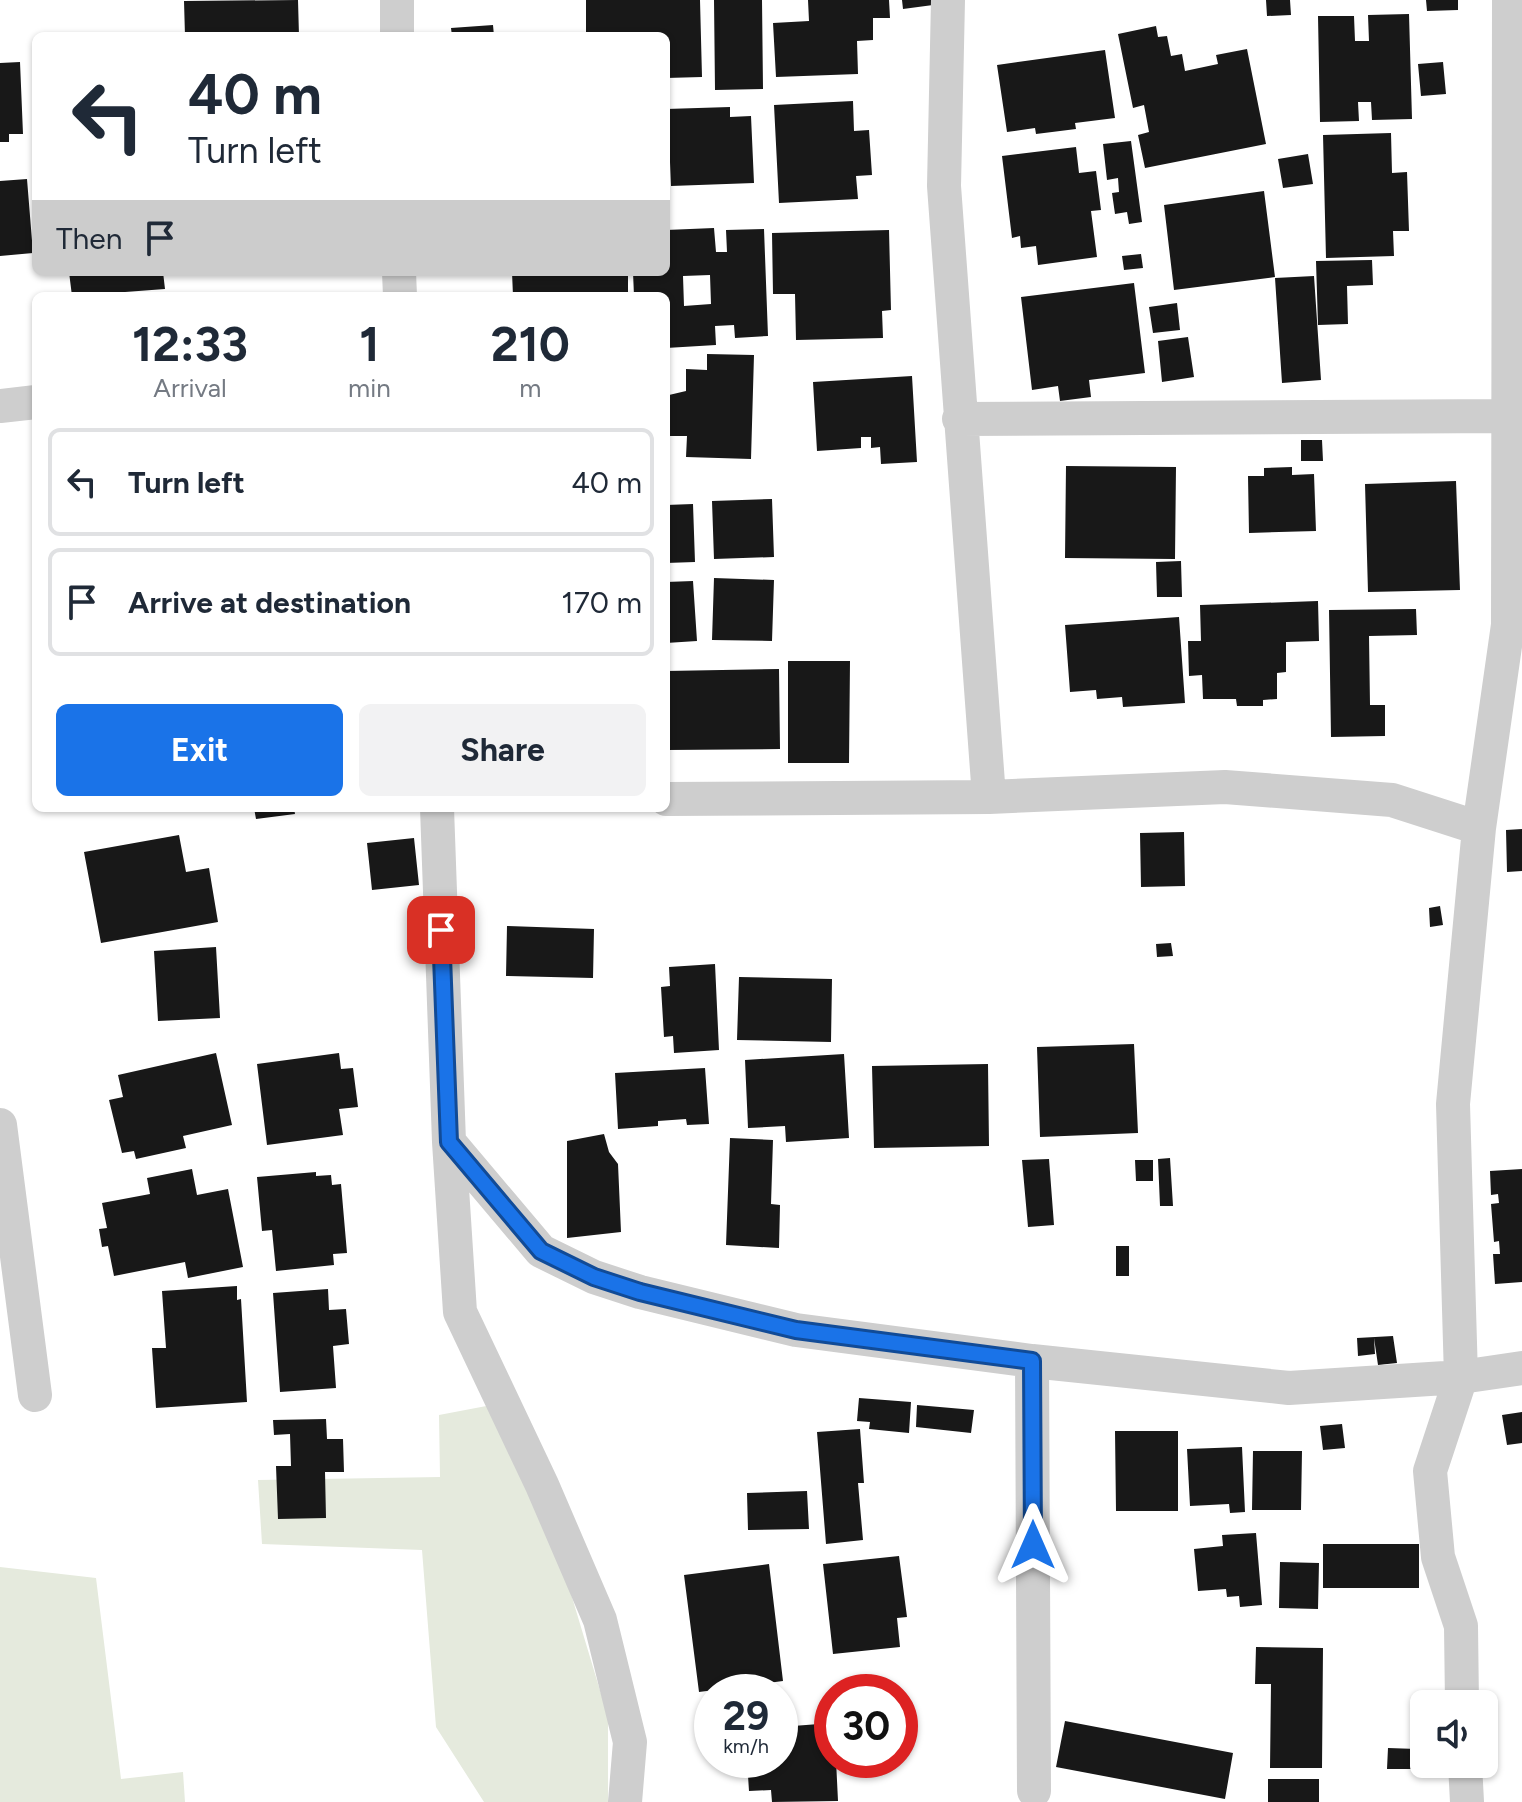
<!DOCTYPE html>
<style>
body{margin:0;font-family:Figtree,sans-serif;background:#f2f2f3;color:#1f2937;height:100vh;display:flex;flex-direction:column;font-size:30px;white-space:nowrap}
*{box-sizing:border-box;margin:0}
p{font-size:26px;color:#747a83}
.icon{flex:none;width:44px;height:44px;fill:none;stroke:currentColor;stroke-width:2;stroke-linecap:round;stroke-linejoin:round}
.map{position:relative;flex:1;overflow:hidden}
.side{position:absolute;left:32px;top:292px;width:638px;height:520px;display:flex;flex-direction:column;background:#fff;border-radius:12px;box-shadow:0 2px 6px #0004}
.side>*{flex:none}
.banner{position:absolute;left:32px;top:32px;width:638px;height:244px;border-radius:12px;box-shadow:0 2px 6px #0004;background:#fff;color:#1f2937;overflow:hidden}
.fabs{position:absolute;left:1410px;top:1690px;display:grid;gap:16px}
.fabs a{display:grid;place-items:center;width:88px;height:88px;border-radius:12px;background:#fff;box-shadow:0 2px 6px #0004;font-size:40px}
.speed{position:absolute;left:694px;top:1674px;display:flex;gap:16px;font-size:40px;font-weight:700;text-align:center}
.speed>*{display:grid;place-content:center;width:104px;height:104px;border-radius:50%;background:#fff;box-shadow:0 2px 6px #0004;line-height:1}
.speed small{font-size:20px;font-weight:400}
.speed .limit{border:12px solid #d22;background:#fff;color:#111}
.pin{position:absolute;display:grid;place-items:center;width:68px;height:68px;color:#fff;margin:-34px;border-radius:16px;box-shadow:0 4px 12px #0006}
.me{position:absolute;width:88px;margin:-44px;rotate:0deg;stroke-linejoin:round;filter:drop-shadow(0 0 6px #0008)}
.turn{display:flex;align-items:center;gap:28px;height:168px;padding:0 24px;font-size:36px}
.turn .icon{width:104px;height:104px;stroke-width:2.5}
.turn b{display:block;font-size:56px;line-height:68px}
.then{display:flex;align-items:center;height:76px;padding:0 24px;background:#0003;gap:16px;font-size:30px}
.eta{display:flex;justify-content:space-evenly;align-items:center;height:136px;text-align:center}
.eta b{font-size:48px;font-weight:700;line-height:56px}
.action{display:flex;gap:16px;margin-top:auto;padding:16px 24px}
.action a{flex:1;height:92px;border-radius:12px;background:#1a73e8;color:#fff;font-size:32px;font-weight:700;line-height:92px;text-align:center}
.action a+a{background:#f2f2f3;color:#1f2937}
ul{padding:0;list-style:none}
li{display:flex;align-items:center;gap:24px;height:108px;margin:0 16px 12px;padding:0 8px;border:4px solid #e0e1e3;border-radius:12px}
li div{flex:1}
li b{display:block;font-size:30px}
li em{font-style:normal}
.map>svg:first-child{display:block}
.green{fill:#e5eadd}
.building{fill:#181818;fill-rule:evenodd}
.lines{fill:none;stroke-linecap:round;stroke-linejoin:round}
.minor{stroke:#cecece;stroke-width:34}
.route-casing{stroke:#114b97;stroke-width:20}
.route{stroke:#1a73e8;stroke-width:14}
</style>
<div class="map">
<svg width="1522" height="1802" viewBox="0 0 1522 1802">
<rect width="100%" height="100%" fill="#fff"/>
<path class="green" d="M513,1401L608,1717V1802H484L436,1727L422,1550L262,1544L258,1480L440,1477L439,1415Z
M0,1567L96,1578L121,1779L183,1772L185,1802H0Z"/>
<path class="building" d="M298,0L299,36H185L184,1Z
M586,0H700L702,77L666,78V36H586Z
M714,0H762L763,89L715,90Z
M808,0H889L890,18H873V40L857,41L858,74L776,77L773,23L809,21Z
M902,0H932L933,5L903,9Z
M1266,0H1290L1291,15L1267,16Z
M1426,0H1458V10L1427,11Z
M1409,14L1412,119L1372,120L1371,102H1358L1359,121L1320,122L1318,16H1354L1355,41H1369L1368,15Z
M493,25L494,36H452L451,28Z
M1156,26L1158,37L1167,36L1171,56L1182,54L1185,71L1218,64L1216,55L1247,49L1266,144L1145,168L1138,135L1149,132L1144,105L1133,108L1118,34Z
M1105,50L1115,118L1075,123L1076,129L1036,134L1035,128L1007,132L997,65Z
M20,62L23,134H9V142H0V63Z
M1443,62L1446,94L1421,96L1418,64Z
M853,101L854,131L869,130L872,175L856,176L858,199L779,203L774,105Z
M730,107V117L751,116L754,183L671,186L670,162H666V109Z
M1391,133L1392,173L1407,172L1409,231H1393L1394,256L1326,258L1323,135Z
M1131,141L1142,222L1129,224L1127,212L1115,214L1112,193L1119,192L1118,178L1107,180L1103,144Z
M1076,147L1079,173L1096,171L1101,210L1091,211L1097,257L1038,265L1036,246L1021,248L1020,236L1012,238L1002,156Z
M1308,154L1313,184L1283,188L1278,159Z
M27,179L33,253L0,256V181Z
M1264,191L1275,277L1174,290L1164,205Z
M714,228L716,252H727L726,230L764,229L768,336L735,338L734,325L715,326L716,345L666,348V296H634L633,272H666V230ZM710,275L711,304L684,306L683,276Z
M889,230L891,310L882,311L883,338L796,340L795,294H773L772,233Z
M1141,254L1143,268L1124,270L1122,256Z
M1372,260L1373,285L1347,286L1348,324L1318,325L1316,261Z
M69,272H163L165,289L72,296Z
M512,272H628V292L606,296H513Z
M1314,276L1321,380L1282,383L1275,278Z
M1134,283L1145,373L1089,380L1091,397L1060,401L1058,386L1032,390L1021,297Z
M1177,303L1180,330L1153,333L1149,307Z
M1188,337L1194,377L1162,382L1158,341Z
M707,354L754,355L751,459L686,457L687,436H668L669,395L686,391V369L707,370Z
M912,376L917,462L881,464L880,447L871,448V437H861V448L817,451L813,382Z
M1301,440H1322L1323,461H1301Z
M1066,466L1176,467L1175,559L1065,558Z
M1292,467V475L1314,474L1316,531L1249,533L1248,476H1264V468Z
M1456,481L1460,590L1368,592L1365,484Z
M772,499L774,557L714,559L712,501Z
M693,504L695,562L666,563V505Z
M1181,561L1182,597H1157L1156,562Z
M714,578L774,580L772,641L712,640Z
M693,581L697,641L666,643V582Z
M1318,601L1319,641L1286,642V672L1277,673V699L1263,700V706H1237L1236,699H1203L1202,675L1189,676L1188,641H1201L1200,605Z
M1416,609L1417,635L1369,636L1370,705H1385V736L1331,737L1329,610Z
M1179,617L1185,703L1123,707L1122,697L1097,699L1096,690L1070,692L1065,625Z
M788,661H850L849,763H788Z
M779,669L780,749L666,750V671Z
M254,808H294L295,814L256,819Z
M1522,829V871L1507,872L1506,830Z
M1184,832L1185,886L1141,887L1140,833Z
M179,835L186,872L209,868L218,922L101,943L84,852Z
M414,838L419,885L372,890L367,843Z
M1440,906L1443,925L1430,927L1429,908Z
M507,926L594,929L593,978L506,976Z
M1171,943L1173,956L1157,957L1156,944Z
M216,947L220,1018L158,1021L154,951Z
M715,964L719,1050L674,1053L673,1036L664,1037L661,987L670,986L669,967Z
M739,977L832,979L831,1042L737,1040Z
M1134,1044L1138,1133L1040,1137L1037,1047Z
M216,1053L232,1125L183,1136L186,1148L136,1159L134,1151L122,1153L109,1100L123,1097L118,1075Z
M339,1053L341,1069L353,1068L358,1107L339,1109L343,1135L267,1145L257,1064Z
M844,1054L849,1138L786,1142L785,1126L748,1128L745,1060Z
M988,1064L989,1146L874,1148L872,1066Z
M705,1068L709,1124L687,1125L686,1119L658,1121V1126L618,1129L615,1073Z
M604,1134L609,1152L618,1164L621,1232L567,1238V1141Z
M730,1138L773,1140L771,1204L780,1205L779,1248L726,1245Z
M1170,1158L1173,1206H1160L1158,1159Z
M1049,1159L1054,1225L1028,1227L1022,1160Z
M1135,1160H1153V1181H1136Z
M192,1169L197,1195L228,1189L243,1267L188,1278L185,1262L114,1276L108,1246L102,1247L99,1229L107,1228L102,1203L150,1194L147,1178Z
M1522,1169V1282L1495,1284L1493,1254H1500L1499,1241L1494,1242L1491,1204L1499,1203L1498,1194L1491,1195L1490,1171Z
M316,1172V1176L331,1175L332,1185L341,1184L347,1253L333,1254L334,1265L276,1271L272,1230L262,1231L257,1177Z
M1116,1246H1129V1276H1116Z
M237,1286V1300L241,1299L247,1402L156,1408L152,1348H166L162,1291Z
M328,1289L329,1310L346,1309L349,1344L333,1346L336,1388L280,1392L273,1293Z
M1393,1336L1397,1363L1378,1365L1374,1338L1375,1354L1358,1356L1357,1338Z
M859,1398L911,1402L909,1433L869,1429L870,1422L857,1421Z
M917,1405L974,1410L971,1433L916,1427Z
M1522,1412V1443L1507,1445L1502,1415Z
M326,1419L327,1439H343L344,1472H325L326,1518L278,1519L276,1466H291L290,1434L274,1435L273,1420Z
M1342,1424L1345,1448L1323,1450L1320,1426Z
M860,1429L864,1483H858L863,1540L826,1544L817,1432Z
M1115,1431H1178V1511H1116Z
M1242,1447L1245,1512L1230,1513L1229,1504L1190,1506L1187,1449Z
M1253,1451H1302L1301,1510H1252Z
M807,1491L809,1529L748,1530L747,1493Z
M1256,1533L1262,1605L1240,1607L1239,1596L1227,1597L1226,1589L1198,1591L1194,1549L1223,1546L1222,1535Z
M1323,1544H1419V1588H1323Z
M899,1556L907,1617L897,1618L900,1647L833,1654L823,1564Z
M1280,1562L1319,1563L1318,1609L1279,1608Z
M769,1564L783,1681L699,1692L684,1575Z
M1256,1647L1323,1648L1322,1768H1270L1271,1684H1255Z
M1065,1721L1233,1753L1225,1799L1056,1767Z
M832,1723V1760H836L838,1801L772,1802L771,1790L749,1791L747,1760H780V1727Z
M1388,1748L1417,1749V1769H1387Z
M1268,1779H1319V1802H1268Z"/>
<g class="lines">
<path class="minor" d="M397,0V36
M948,0L944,186L989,797
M399,272L400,296
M0,406L36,402
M959,419L1508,416
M666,799L989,797L1225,787L1392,800L1479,828
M437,808L449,1142L460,1312L542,1485L600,1620L630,1742L625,1802
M0,1125L35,1395
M449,1142L541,1251L594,1277L640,1292L796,1330L1032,1361L1289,1388L1461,1377L1522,1368
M1032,1361L1034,1791
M1462,1704L1461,1626L1438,1557L1430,1471L1461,1377L1453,1104L1479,828L1508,625L1509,0
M1465,1764L1467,1802"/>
</g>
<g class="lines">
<defs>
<path id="route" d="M441,930L449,1142L541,1251L594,1277L640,1292L796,1330L1032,1361L1033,1545"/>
</defs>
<use href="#route" class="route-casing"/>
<use href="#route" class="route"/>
</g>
</svg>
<div class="fabs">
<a><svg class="icon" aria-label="sound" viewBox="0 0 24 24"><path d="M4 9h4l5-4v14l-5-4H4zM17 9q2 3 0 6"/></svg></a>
</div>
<div class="speed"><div>29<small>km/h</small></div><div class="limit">30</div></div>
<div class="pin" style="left:441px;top:930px;background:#d93025"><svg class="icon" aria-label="arrive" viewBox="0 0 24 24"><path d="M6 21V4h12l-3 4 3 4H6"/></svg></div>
<svg class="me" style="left:1033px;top:1545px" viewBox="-20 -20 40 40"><path d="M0-17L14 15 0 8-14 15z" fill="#1a73e8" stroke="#fff" stroke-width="4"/></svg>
<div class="banner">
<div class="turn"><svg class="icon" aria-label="left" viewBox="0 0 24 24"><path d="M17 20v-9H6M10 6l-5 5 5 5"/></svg><div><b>40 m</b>Turn left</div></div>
<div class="then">Then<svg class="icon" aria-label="arrive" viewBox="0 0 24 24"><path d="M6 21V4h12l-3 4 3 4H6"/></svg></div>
</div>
<section class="side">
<div class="eta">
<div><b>12:33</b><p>Arrival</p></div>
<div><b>1</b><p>min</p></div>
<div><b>210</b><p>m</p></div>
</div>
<ul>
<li><svg class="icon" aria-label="left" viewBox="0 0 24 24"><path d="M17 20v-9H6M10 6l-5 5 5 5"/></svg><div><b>Turn left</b></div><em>40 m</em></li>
<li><svg class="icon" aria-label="arrive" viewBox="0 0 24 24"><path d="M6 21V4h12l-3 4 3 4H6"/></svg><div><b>Arrive at destination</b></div><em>170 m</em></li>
</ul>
<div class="action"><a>Exit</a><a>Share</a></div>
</section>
</div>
